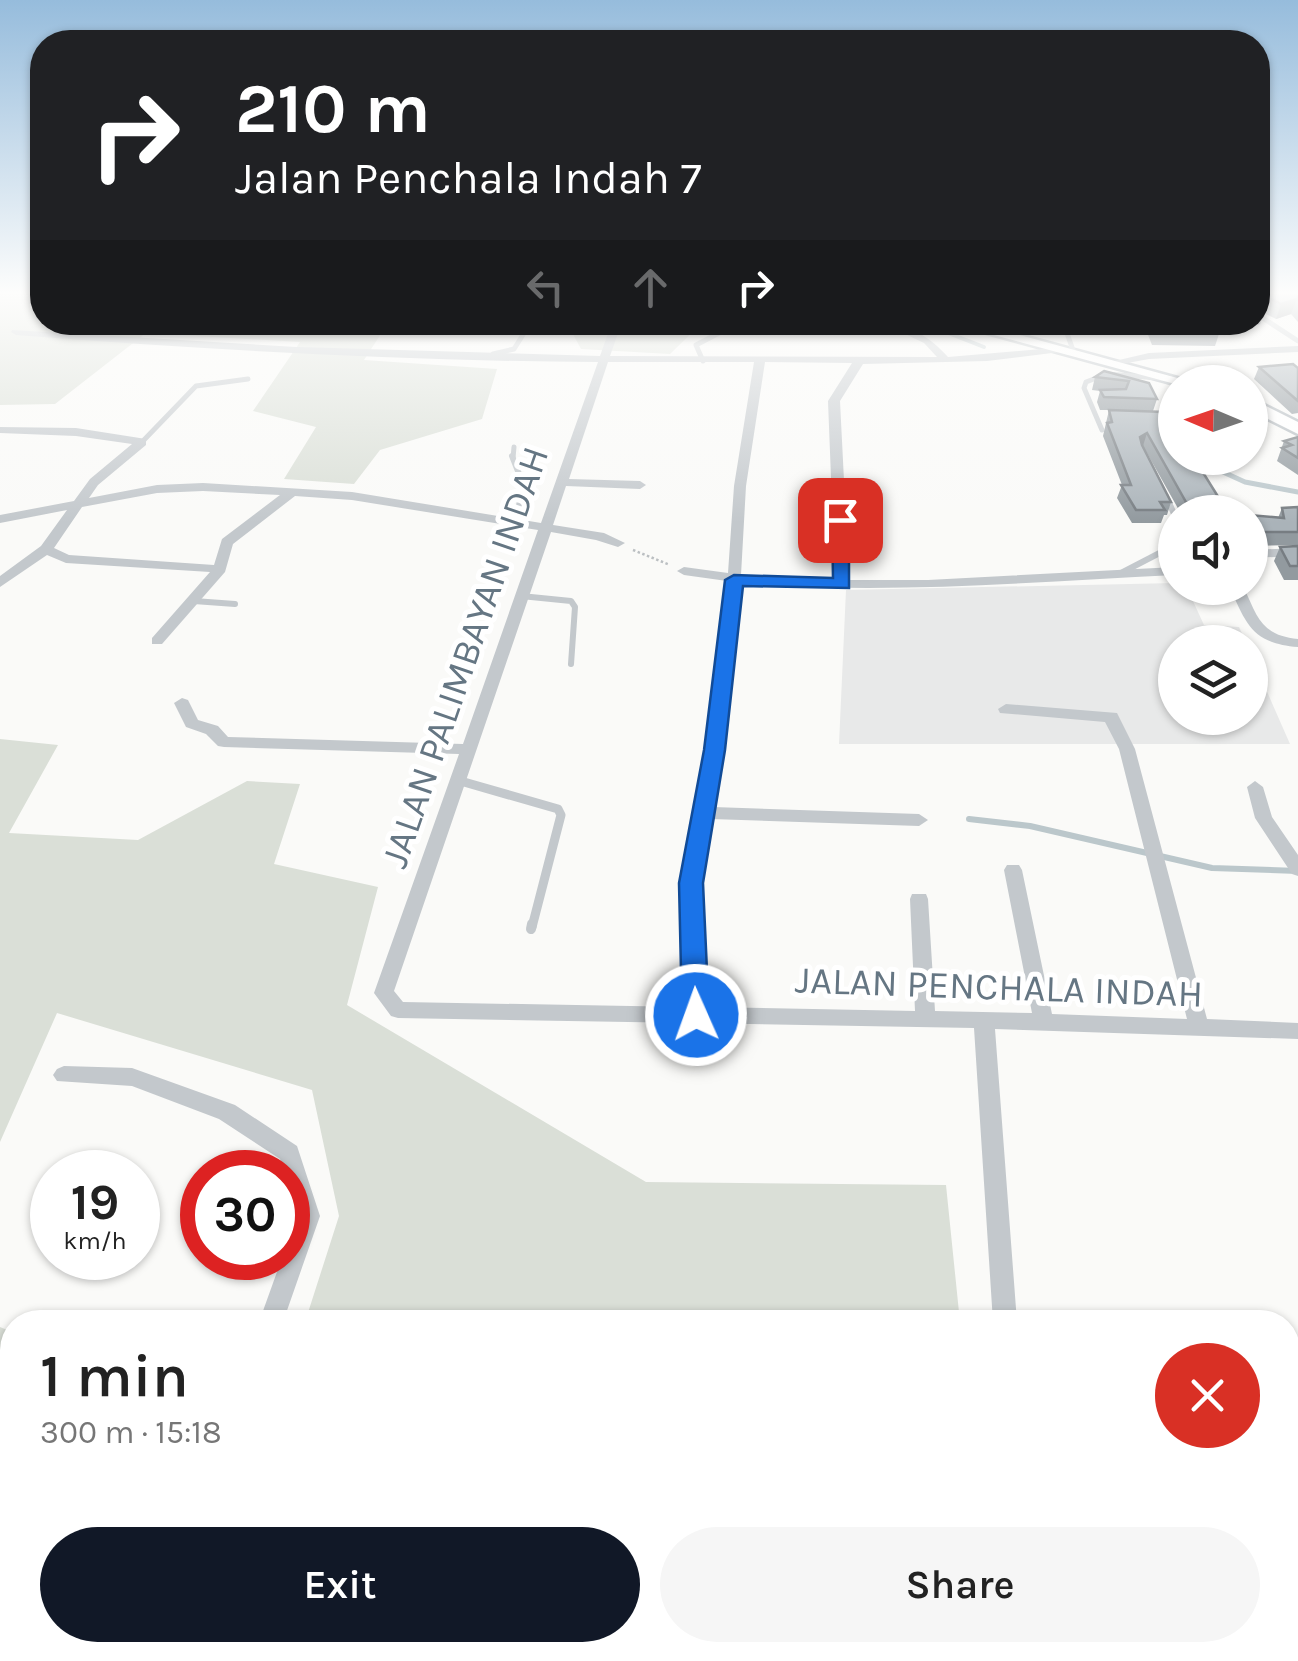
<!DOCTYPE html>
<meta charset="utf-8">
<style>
body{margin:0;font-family:Karla,sans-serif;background:#f6f6f6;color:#222;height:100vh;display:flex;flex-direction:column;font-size:38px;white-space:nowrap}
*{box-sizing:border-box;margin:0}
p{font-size:32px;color:#767676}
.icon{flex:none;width:55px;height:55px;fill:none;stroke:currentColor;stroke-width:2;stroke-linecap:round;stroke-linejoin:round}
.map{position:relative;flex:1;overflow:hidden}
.drawer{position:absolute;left:0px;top:1310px;width:1300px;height:352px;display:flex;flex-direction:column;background:#fff;border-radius:40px 40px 0 0;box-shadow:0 2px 8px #0004}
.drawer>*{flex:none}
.guide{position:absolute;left:30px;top:30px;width:1240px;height:305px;border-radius:40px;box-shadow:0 2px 8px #0004;background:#202124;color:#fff;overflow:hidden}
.needle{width:65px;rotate:272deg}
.controls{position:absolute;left:1158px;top:365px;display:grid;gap:20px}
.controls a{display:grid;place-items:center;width:110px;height:110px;border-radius:50%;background:#fff;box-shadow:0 2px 8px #0004;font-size:50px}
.speed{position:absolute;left:30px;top:1150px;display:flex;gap:20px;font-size:50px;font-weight:700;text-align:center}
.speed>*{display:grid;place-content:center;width:130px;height:130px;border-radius:50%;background:#fff;box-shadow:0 2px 8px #0004;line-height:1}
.speed small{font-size:25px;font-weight:400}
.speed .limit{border:15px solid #d22;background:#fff;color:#111}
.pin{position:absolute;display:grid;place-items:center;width:85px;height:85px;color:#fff;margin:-42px;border-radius:20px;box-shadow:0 5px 15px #0006}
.me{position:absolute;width:110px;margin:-55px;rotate:358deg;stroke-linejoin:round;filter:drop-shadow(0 0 8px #0008)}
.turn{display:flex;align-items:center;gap:35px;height:210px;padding:0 40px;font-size:45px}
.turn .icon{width:130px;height:130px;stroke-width:2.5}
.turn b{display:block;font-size:70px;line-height:85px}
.lanes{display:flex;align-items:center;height:95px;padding:0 40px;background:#0003;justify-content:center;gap:50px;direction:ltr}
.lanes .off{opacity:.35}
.round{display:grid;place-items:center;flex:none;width:105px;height:105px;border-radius:52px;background:#f6f6f6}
.headline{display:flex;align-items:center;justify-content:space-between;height:170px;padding:0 40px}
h1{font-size:60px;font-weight:600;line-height:75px}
.primary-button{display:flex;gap:20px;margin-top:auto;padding:20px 40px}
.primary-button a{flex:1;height:115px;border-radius:60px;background:#111827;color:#fff;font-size:40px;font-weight:600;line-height:115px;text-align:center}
.primary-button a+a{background:#f6f6f6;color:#222}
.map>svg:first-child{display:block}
.built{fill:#e8e9e9}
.green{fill:#dadfd7}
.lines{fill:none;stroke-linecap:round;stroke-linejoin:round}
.stream-far2{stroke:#bbc7cb;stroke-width:4}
.stream-far1{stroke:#bbc7cb;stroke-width:5}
.stream{stroke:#bbc7cb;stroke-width:6}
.secondary-casing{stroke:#b3babf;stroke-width:5}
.path{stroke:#bbbfc2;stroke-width:2.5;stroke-dasharray:2.5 2.5;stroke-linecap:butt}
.lane-far4{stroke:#c3c8cc;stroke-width:5}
.lane-far3{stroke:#c3c8cc;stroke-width:6}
.lane-far2{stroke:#c3c8cc;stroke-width:9}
.lane-far1{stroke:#c3c8cc;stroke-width:10}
.lane{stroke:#c3c8cc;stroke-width:14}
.street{fill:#c3c8cc;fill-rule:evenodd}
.secondary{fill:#fff;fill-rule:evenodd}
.wall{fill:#929a9f}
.shaded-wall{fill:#777d82}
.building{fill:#aab3b9;stroke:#777d82;stroke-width:2.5}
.route{fill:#1a73e8;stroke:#114b97;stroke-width:2.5}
.labels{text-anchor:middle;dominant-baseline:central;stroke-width:10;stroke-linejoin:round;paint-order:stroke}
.street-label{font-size:38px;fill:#657683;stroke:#fff}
</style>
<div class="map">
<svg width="1298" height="1661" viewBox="0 0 1298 1661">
<rect width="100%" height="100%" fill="#fafaf8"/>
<path class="built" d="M1175,583V588H1187L1204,625L1239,627L1246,642H1175V718H1250V653L1290,744H839L846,590Z
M849,1650H1025L1027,1661H850Z"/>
<path class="green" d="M0,291H42V322L388,323L364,360L497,369L482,419L380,450L354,484L284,479L316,427L253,411L300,342L146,333L55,404L0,405Z
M567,323H702L670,354L581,349Z
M0,739L58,745L9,833L138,840L247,781L300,784L274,864L378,887L347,1005L646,1182L946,1185L960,1322H305L339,1216L312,1090L57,1013L0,1142Z
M0,1327L12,1332V1402L0,1423Z
M199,1650H603V1661H195Z"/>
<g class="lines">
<path class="stream-far2" d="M920,322L984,347"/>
<path class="stream-far1" d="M1201,462L1245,482L1298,492"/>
<path class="stream" d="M969,819L1030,826L1212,868L1298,871"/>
<defs>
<path id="secondary" d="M946,322H972L1192,382L1175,384Z
M1250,398L1298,422V434L1250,410Z"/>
</defs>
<use href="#secondary" class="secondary-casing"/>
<path class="path" d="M633,550L670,565"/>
<path class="lane-far4" d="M1258,315L1298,341
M1063,322L1074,353
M493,354L514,349L531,322
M703,361L696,345L721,332
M1102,430L1084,388L1086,382L1107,374L1171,379
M142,442L196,386L248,379
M513,458L514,447"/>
<path class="lane-far3" d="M512,456L523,484L516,522
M1166,496L1175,516
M1121,573L1175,545
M521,596L571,601L575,607L571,664
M194,601L235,604"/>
<path class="lane-far2" d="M457,780L558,809L561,815L532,927"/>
<path class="lane-far1" d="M531,929L532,924"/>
<path class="lane" d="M0,1587L12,1589"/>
<path class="street" d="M612,322H622L610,356L937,357L924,343L880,322C907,322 930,337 948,357L1064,347V351L1060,352L987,361L863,364L840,401L849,580H928L1175,567V575C1030,582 886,595 741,583L723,750L713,807L919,814L928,820L919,826L711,819L700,883L705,1007L915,1011L910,899L912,894H926L928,899L935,1011L1032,1013L1004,870L1007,865H1019L1022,870L1052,1014L1187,1019L1119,749L1105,722L1000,713L998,709L1006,704L1117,713L1135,749L1207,1019L1298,1023V1039L995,1029L1017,1322H993L974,1028L398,1018L391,1016L374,993L459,754L224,747L218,746L206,734L186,727L174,703L182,698L188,700L198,720L218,726L228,737L463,744L538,530L352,500L295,496L233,544L225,572L162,644H152V638L210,572L66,563L47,555L0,587V576L41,546L67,510L0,523V515L74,501L90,479L132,444L76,436L0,433V427L76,428L146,439V445L98,485L89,498L157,485L203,483L352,492L541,523L598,362C403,361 210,350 16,335L11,332L12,330L297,347L600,356ZM608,362H754L734,486L728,573L684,567L677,571L684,575L727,581L707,750L682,883L685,1007L403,1002L394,991L551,532L596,540L618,547L625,543L604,533L553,525L566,486L640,489L646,485L640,481L569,479ZM765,362L852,363L828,401L835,580L741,575L746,486ZM203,491L280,495L222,539L214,565L69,555L54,548L82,507L157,493Z
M1298,346V352L1149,359L1111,366L1106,363L1149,353Z
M1298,548V556L1250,558V550Z
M1230,588H1244C1258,618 1261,635 1298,639V647C1253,643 1247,626 1230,588Z
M1255,781L1263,787L1272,817L1298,855V876L1292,874L1255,818L1247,787Z
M64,1066L132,1068L235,1105L297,1146L320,1216L283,1322H259L282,1258H288V1241L296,1216L288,1186V1172H284L280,1159L219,1119L132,1086L57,1081L53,1075L57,1069Z
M143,1650H173L169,1661H139Z
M1028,1650H1058L1059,1661H1029Z
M1147,1650H1177L1179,1661H1149Z"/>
<use href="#secondary" class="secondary"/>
</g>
<path class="wall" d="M1258,291H1298V322L1291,314L1276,319L1264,313L1260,324L1252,327L1241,322H1258Z
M1143,322H1216L1220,331L1215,346L1152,345Z
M1259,367L1298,368V413L1292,414L1254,379Z
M1095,377L1149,383L1157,399L1153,411L1222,503L1219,512H1180L1143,446L1142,447L1171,502L1167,515H1164L1161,523H1132L1117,498L1122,485L1103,436L1109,410H1100L1097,402L1100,391L1092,390Z
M1298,437V475L1277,461L1284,441Z
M1298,507V545L1250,546V515L1278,518L1282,508Z
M1298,546V580H1284L1274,561L1280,547Z
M886,1650H968L970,1661H887Z"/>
<path class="shaded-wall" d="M1297,299L1291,314L1276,319L1281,304Z
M1266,309L1260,324L1252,327L1253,322H1258V312Z
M1147,433L1143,446L1136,449L1140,437Z"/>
<path class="building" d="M1258,291H1293L1298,294V300L1297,299L1281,304L1261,294L1258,302Z
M1258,302L1266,309L1258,312Z
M1153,322H1216L1220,331L1156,330Z
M1293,364L1298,368V401L1259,367Z
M1104,371L1149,383L1157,399L1104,397L1100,390L1126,389L1129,381L1095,377Z
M1109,410L1165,412L1175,428V458H1194L1222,503L1186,502L1147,433L1140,437L1142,445L1171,502H1160L1165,510H1136L1121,485H1131L1107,423L1112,422Z
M1298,437V458L1282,448L1292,445L1284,441Z
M1298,507V532H1250V515L1284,518L1282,508Z
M1298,546V566H1290L1280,547Z
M894,1650H968L970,1661H896Z"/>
<linearGradient id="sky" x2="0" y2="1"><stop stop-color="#96bcdc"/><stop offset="0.56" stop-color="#fdfdfc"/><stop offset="1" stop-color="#fdfdfc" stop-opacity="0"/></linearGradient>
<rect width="1298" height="523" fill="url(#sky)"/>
<path class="route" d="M840,515L849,520V588L743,586L725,750L703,883L709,1015L696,1026L682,1015L679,883L704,750L725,580L734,575L833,578L832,520Z"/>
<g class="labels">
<g class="street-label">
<text transform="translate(465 657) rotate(-71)">JALAN PALIMBAYAN INDAH</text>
<text transform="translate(999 987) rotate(2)">JALAN PENCHALA INDAH</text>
</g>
</g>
</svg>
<div class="controls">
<a><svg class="needle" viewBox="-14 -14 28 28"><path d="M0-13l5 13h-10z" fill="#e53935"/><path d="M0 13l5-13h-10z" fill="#767676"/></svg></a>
<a><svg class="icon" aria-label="sound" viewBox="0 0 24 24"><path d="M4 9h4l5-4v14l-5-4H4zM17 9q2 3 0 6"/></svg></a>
<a><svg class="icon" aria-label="layers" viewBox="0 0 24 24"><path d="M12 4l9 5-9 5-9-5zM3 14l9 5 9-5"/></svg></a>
</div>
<div class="speed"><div>19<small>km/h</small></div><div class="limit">30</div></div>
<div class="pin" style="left:840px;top:520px;background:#d93025"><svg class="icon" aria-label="arrive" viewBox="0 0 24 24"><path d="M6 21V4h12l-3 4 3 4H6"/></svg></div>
<svg class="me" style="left:696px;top:1015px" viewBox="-20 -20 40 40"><circle r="17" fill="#1a73e8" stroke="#fff" stroke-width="3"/><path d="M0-11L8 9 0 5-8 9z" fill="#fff"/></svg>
<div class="guide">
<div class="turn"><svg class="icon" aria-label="right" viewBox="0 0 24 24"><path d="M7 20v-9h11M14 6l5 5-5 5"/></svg><div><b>210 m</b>Jalan Penchala Indah 7</div></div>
<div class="lanes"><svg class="icon off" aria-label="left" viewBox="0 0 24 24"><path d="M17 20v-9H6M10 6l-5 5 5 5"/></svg><svg class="icon off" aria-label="ahead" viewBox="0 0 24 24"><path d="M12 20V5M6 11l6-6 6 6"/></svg><svg class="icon" aria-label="right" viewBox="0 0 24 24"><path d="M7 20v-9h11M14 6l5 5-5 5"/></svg></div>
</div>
<section class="drawer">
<div class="headline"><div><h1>1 min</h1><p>300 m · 15:18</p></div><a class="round" style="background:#d93025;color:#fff"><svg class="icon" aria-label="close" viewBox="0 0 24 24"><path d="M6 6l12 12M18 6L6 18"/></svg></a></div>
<div class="primary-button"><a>Exit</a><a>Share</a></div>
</section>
</div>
